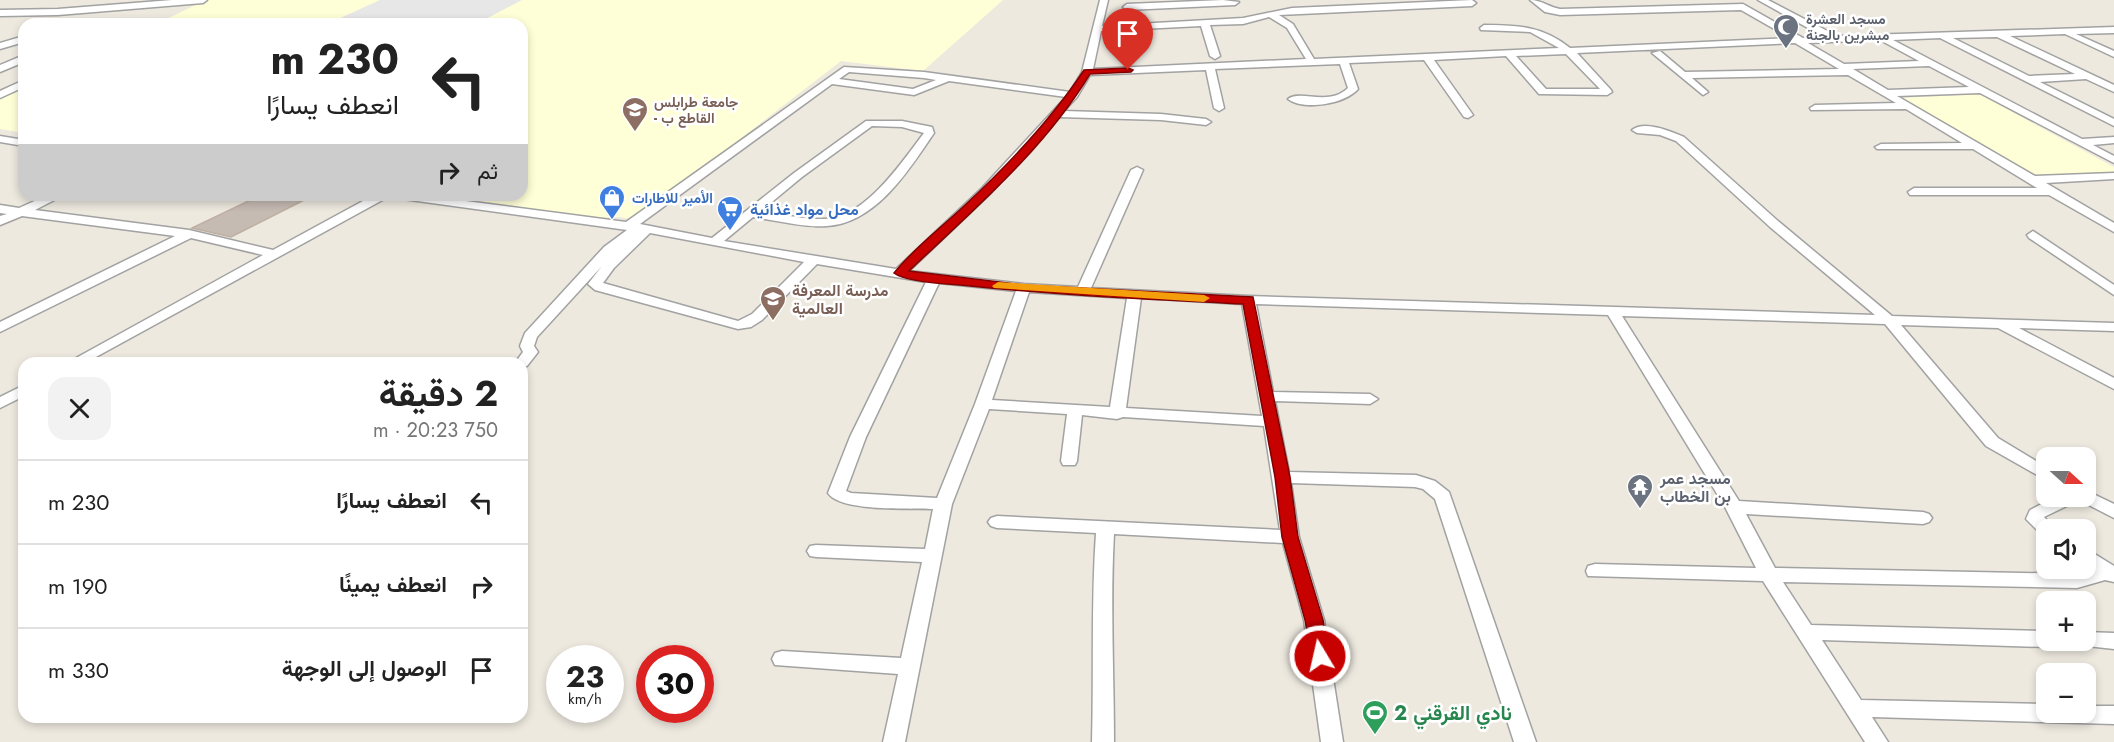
<!DOCTYPE html>
<html lang="ar">
<meta charset="utf-8">
<style>
body{margin:0;font-family:Jost,Vazirmatn,sans-serif;background:#f2f2f2;color:#222;direction:rtl;height:100vh;display:flex;flex-direction:column;font-size:22px;white-space:nowrap}
*{box-sizing:border-box;margin:0}
p{font-size:20px;color:#767676}
.icon{flex:none;width:33px;height:33px;fill:none;stroke:currentColor;stroke-width:2;stroke-linecap:round;stroke-linejoin:round}
.map{position:relative;flex:1;overflow:hidden;direction:ltr}
.panel{position:absolute;left:18px;top:357px;width:510px;height:366px;display:flex;flex-direction:column;background:#fff;border-radius:18px;box-shadow:0 3px 9px #0003;direction:rtl}
.panel>*{flex:none}
.banner{position:absolute;left:18px;top:18px;width:510px;height:183px;border-radius:18px;box-shadow:0 3px 9px #0003;direction:rtl;background:#fff;color:#222;overflow:hidden}
.needle{width:39px;rotate:111deg}
.tools{position:absolute;left:2036px;top:447px;display:grid;gap:12px}
.tools a{display:grid;place-items:center;width:60px;height:60px;border-radius:12px;background:#fff;box-shadow:0 3px 9px #0003;font-size:30px}
.speed{position:absolute;left:546px;top:645px;display:flex;gap:12px;font-size:30px;font-weight:700;text-align:center}
.speed>*{display:grid;place-content:center;width:78px;height:78px;border-radius:50%;background:#fff;box-shadow:0 3px 9px #0003;line-height:1}
.speed small{font-size:15px;font-weight:400}
.speed .limit{border:9px solid #d22;background:#fff;color:#111}
.pin{position:absolute;display:grid;place-items:center;width:51px;height:51px;color:#fff;margin:-62px -26px;border-radius:50% 50% 50% 0;rotate:-45deg;box-shadow:0 0 6px #0007}
.pin .icon{rotate:45deg}
.me{position:absolute;width:66px;margin:-33px;rotate:351deg;stroke-linejoin:round;filter:drop-shadow(0 0 4px #0008)}
.turn{display:flex;align-items:center;gap:21px;height:126px;padding:0 30px;font-size:27px}
.turn .icon{width:78px;height:78px;stroke-width:2.5}
.turn b{display:block;font-size:42px;line-height:51px}
.then{display:flex;align-items:center;height:57px;padding:0 30px;background:#0003;gap:12px;font-size:22px}
.round{display:grid;place-items:center;flex:none;width:63px;height:63px;border-radius:18px;background:#f2f2f2}
.headline{display:flex;align-items:center;justify-content:space-between;height:102px;padding:0 30px}
h1{font-size:36px;font-weight:700;line-height:45px}
ul{padding:0;list-style:none}
li{display:flex;align-items:center;gap:18px;height:84px;padding:0 30px;border-top:2px solid #e0e0e0}
li div{flex:1}
li b{display:block;font-size:22px}
li em{font-style:normal}
.map>svg:first-child{display:block}
.education{fill:#ffffd7}
.parking{fill:#e7e7e7}
.building{fill:#c5bbb3;stroke:#bfafa1;stroke-width:1.5}
.lines{fill:none;stroke-linecap:round;stroke-linejoin:round}
.minor-casing{stroke:#a2a2a2;stroke-width:3}
.minor{fill:#fff;fill-rule:evenodd}
.route{fill:#c60100;stroke:#810100;stroke-width:1.5}
.slow{fill:#f59e0b}
.labels{text-anchor:middle;dominant-baseline:central;stroke-width:5;stroke-linejoin:round;paint-order:stroke}
.far-worship-label{font-size:14px;font-weight:bold;fill:#5b616d;stroke:#fff;text-anchor:start}
.far-education-label{font-size:14px;font-weight:bold;fill:#785e54;stroke:#fff;text-anchor:start}
.far-shop-label{font-size:14px;font-weight:bold;fill:#366cbe;stroke:#fff;text-anchor:start}
.shop-label{font-size:16px;font-weight:bold;fill:#366cbe;stroke:#fff;text-anchor:start}
.education-label{font-size:16px;font-weight:bold;fill:#785e54;stroke:#fff;text-anchor:start}
.worship-label{font-size:16px;font-weight:bold;fill:#5b616d;stroke:#fff;text-anchor:start}
.near-leisure-label{font-size:20px;font-weight:bold;fill:#27864d;stroke:#fff;text-anchor:start}
</style>
<div class="map">
<svg width="2114" height="742" viewBox="0 0 2114 742">
<rect width="100%" height="100%" fill="#ede9df"/>
<path class="education" d="M206,0H1003L923,71L841,61L635,220L619,217L597,218L438,195H522V24H156Z
M24,86V133L0,129V98Z
M1979,94L2114,167V172L2034,175L1901,98Z"/>
<path class="parking" d="M380,0H522L476,24H327Z"/>
<path class="building" d="M261,195H314L231,237L192,228Z"/>
<g class="lines">
<defs>
<path id="minor" d="M172,0H207L203,3L58,15L0,16V10L58,9Z
M1100,0H1108L1102,26L1243,18L1292,8L1472,0L1476,3L1472,6L1279,15L1293,24L1314,59L1559,48L1530,32L1481,30L1480,28L1484,25C1517,25 1543,26 1570,48L1790,38L1741,10L1560,15L1545,12L1530,0C1542,0 1548,7 1560,9L1743,4L1803,38L1824,37L1758,0H1768L1837,36L2114,27V33L2076,34L2114,51V57L2065,34L2010,36L2114,85V92L2086,79L2040,82L2114,119V126L1940,38L1893,40L2082,139L2114,137V143L2093,145L2114,156V163L1980,93L1897,96L2035,176L2114,173V179L2046,183L2114,223V232L2049,195H1910L1908,192L1914,188H2037L1973,149H1877L1875,147L1881,144L1962,143L1906,109L1811,110L1810,108L1815,105L1896,103L1848,75L1692,78L1708,92L1703,95L1652,53L1660,51L1685,72L1839,69L1795,43L1577,53L1611,90L1612,92L1607,95L1539,94L1506,56L1434,60L1473,115L1468,118L1464,117L1424,60L1349,63L1358,89C1345,104 1304,111 1288,99C1301,89 1328,107 1348,88L1340,64L1215,69L1224,108L1219,111L1214,108L1206,70L1090,75L1077,97L1064,111L1161,114L1206,119L1211,122L1206,125L1161,120L1059,117L990,194L909,271L1024,284L1078,287L1131,170L1137,167L1143,170L1091,288L1248,296L1875,315L1770,227L1676,141L1660,135L1637,133L1632,130C1644,120 1670,131 1684,137L1778,221L1892,316L2114,323V331L2019,328L2114,378V389L1998,328L1901,325L1998,438L2046,467V480L1986,446L1885,324L1622,316L1739,501L1923,512L1929,514L1932,518L1929,522L1923,524L1746,514L1775,568L2077,574L2093,570L2085,564V548L2114,566V582L2105,580L2077,588L1783,582L1811,625L2046,631V640H2055L2053,644L2046,647L1822,640L1861,700L2046,704V712H2085V706H2114V724L1872,717L1888,742H1865L1763,581L1588,576L1586,571L1588,566L1595,564L1756,568L1725,507L1608,315L1256,304L1273,392L1370,394L1378,399L1370,404L1275,401L1289,472L1416,475L1435,481L1449,492L1536,742H1514L1435,499L1423,489L1415,487L1291,483L1299,537L1324,620L1343,742H1321L1304,620L1283,543L1114,534C1110,604 1114,673 1114,742H1092C1094,672 1091,603 1096,533L997,528L991,526L988,522L991,518L997,516L1280,530L1264,426L1123,417L1117,419L1082,415L1077,461L1075,465H1063L1061,461L1067,414L989,409L952,504L905,742H883L898,674L775,665L772,659L775,653L782,651L901,658L922,562L816,557L810,556L807,551L810,546L816,545L925,549L933,509C911,508 840,512 828,493L850,437L926,282L817,264L762,320L751,327L738,329L595,290L588,284L602,266L537,337L534,346L538,352L527,366L522,367V363H515L523,352L520,346L525,333L604,247L627,230L388,197L85,363H67L263,255L191,238L0,332V322L175,236L22,216L0,225V216L7,214L0,213V205L19,208L48,195H64L35,210L189,230L273,250L374,195H419L626,222L844,67L924,72L1070,92L1082,72ZM1269,17L1287,28L1306,59L1093,69L1101,31L1201,26L1210,56L1215,59L1220,56L1210,25L1243,24ZM1997,37L2075,74L2029,76L1953,38ZM1880,40L1919,61L1844,64L1808,43ZM1566,54L1600,89H1546L1516,56ZM1929,66L1969,87L1888,90L1853,69ZM849,72L924,78L936,80L913,89L839,79ZM949,81L1066,97L982,188L896,269L724,241L753,217C775,220 805,228 827,226C876,223 909,170 934,133L932,127L902,121H866L794,173L712,238L640,224L832,84L914,95ZM872,126L902,127L924,133C902,162 865,218 825,219C805,220 782,214 761,211L802,177ZM650,233L804,262L752,314L738,321L603,283L614,268ZM939,283L1016,291L975,404L937,498L851,493L846,491L866,437ZM1029,292L1127,298L1110,407L992,400ZM1141,298L1242,304L1262,416L1126,408Z
M1223,0L1239,2L1235,5L1127,10L1123,7L1127,4Z
M24,36V42L0,49V43Z
M24,55V62L0,72V65Z
M24,80V87L0,98V91Z
M0,136L24,140V146L0,142Z
M2033,231L2114,285V295L2029,238L2027,235Z
M24,385V396L0,408V397Z
M2085,490L2114,504V518L2079,500L2044,517L2056,530H2046V536L2041,534L2026,519L2030,510L2057,496H2085Z
M2085,632L2114,633V649L2078,645L2075,640H2085Z"/>
</defs>
<use href="#minor" class="minor-casing"/>
<use href="#minor" class="minor"/>
</g>
<path class="route" d="M1128,68L1133,70L1131,72L1090,74C1044,150 973,210 909,271L1024,285L1253,297L1290,477L1298,537L1323,620L1329,656L1326,661L1320,663L1314,661L1311,656L1305,620L1282,537L1275,477L1243,304C1148,299 1054,295 960,285C945,284 905,282 894,273C914,248 942,227 965,205C1009,164 1051,120 1084,70Z"/>
<path class="slow" d="M998,282L1204,295L1210,298L1204,302L994,288L992,286Z"/>
<defs>
<symbol id="mosque-pin" viewBox="-11 -11 22 30"><path d="M0 17L-7.5 6A9.5 9.5 0 1 1 7.5 6Z" fill="#6b7280" stroke="#fff"/><path d="M3.5-4.9A6 6 0 1 0 3.5 4.9A5 5 0 1 1 3.5-4.9Z" fill="#fff"/></symbol>
<symbol id="university-pin" viewBox="-11 -11 22 30"><path d="M0 17L-7.5 6A9.5 9.5 0 1 1 7.5 6Z" fill="#8d6e63" stroke="#fff"/><path d="M0-5L7-2L0 1L-7-2ZM-4 1L0 2.5L4 1V4Q0 6-4 4Z" fill="#fff"/></symbol>
<symbol id="shop-pin" viewBox="-11 -11 22 30"><path d="M0 17L-7.5 6A9.5 9.5 0 1 1 7.5 6Z" fill="#3f7fe0" stroke="#fff"/><path d="M-5-2.5h2.3a2.7 3.5 0 0 1 5.4 0H5L5.5 6h-11ZM-1.5-2.5h3a1.5 2.3 0 0 0-3 0Z" fill="#fff"/></symbol>
<symbol id="supermarket-pin" viewBox="-11 -11 22 30"><path d="M0 17L-7.5 6A9.5 9.5 0 1 1 7.5 6Z" fill="#3f7fe0" stroke="#fff"/><path d="M-6-5.5h2.5l.6 2H6L4.5 2H-2.5L-4.4-4H-6ZM-1.5 3.2a1.3 1.3 0 1 0 .1 0ZM3 3.2a1.3 1.3 0 1 0 .1 0Z" fill="#fff"/></symbol>
<symbol id="school-pin" viewBox="-11 -11 22 30"><path d="M0 17L-7.5 6A9.5 9.5 0 1 1 7.5 6Z" fill="#8d6e63" stroke="#fff"/><path d="M0-5L7-2L0 1L-7-2ZM-4 1L0 2.5L4 1V4Q0 6-4 4Z" fill="#fff"/></symbol>
<symbol id="temple-pin" viewBox="-11 -11 22 30"><path d="M0 17L-7.5 6A9.5 9.5 0 1 1 7.5 6Z" fill="#6b7280" stroke="#fff"/><path d="M0-6L5-2H3V0L6.5 2.5H4V6H1.5V3h-3V6H-4V2.5H-6.5L-3 0V-2H-5Z" fill="#fff"/></symbol>
<symbol id="stadium-pin" viewBox="-11 -11 22 30"><path d="M0 17L-7.5 6A9.5 9.5 0 1 1 7.5 6Z" fill="#2e9e5b" stroke="#fff"/><path d="M0-5a6.5 5 0 1 0 0 10a6.5 5 0 1 0 0-10ZM-3.5-1.8h7v3.6h-7Z" fill="#fff"/></symbol>
</defs>
<g fill-rule="evenodd">
<use href="#mosque-pin" x="1771" y="12" width="30" height="40"/>
<use href="#university-pin" x="620" y="95" width="30" height="40"/>
<use href="#shop-pin" x="597" y="183" width="30" height="40"/>
<use href="#supermarket-pin" x="715" y="194" width="30" height="40"/>
<use href="#school-pin" x="758" y="284" width="30" height="40"/>
<use href="#temple-pin" x="1625" y="472" width="30" height="40"/>
<use href="#stadium-pin" x="1360" y="698" width="30" height="40"/>
</g>
<g class="labels">
<g class="far-worship-label">
<text x="1806" y="19">مسجد العشرة<tspan x="1806" dy="16">مبشرين بالجنة</tspan></text>
</g>
<g class="far-education-label">
<text x="654" y="102">جامعة طرابلس<tspan x="654" dy="16">- القاطع ب</tspan></text>
</g>
<g class="far-shop-label">
<text x="632" y="198">الأمير للاطارات</text>
</g>
<g class="shop-label">
<text x="750" y="209">محل مواد غذائية</text>
</g>
<g class="education-label">
<text x="792" y="290">مدرسة المعرفة<tspan x="792" dy="18">العالمية</tspan></text>
</g>
<g class="worship-label">
<text x="1660" y="478">مسجد عمر<tspan x="1660" dy="18">بن الخطاب</tspan></text>
</g>
<g class="near-leisure-label">
<text x="1394" y="713">نادي القرقني 2</text>
</g>
</g>
</svg>
<div class="tools">
<a><svg class="needle" viewBox="-14 -14 28 28"><path d="M0-13l5 13h-10z" fill="#e53935"/><path d="M0 13l5-13h-10z" fill="#767676"/></svg></a>
<a><svg class="icon" aria-label="sound" viewBox="0 0 24 24"><path d="M4 9h4l5-4v14l-5-4H4zM17 9q2 3 0 6"/></svg></a>
<a>+</a>
<a>−</a>
</div>
<div class="speed"><div>23<small>km/h</small></div><div class="limit">30</div></div>
<div class="pin" style="left:1128px;top:70px;background:#d93025"><svg class="icon" aria-label="arrive" viewBox="0 0 24 24"><path d="M6 21V4h12l-3 4 3 4H6"/></svg></div>
<svg class="me" style="left:1320px;top:656px" viewBox="-20 -20 40 40"><circle r="17" fill="#c60100" stroke="#fff" stroke-width="3"/><path d="M0-11L8 9 0 5-8 9z" fill="#fff"/></svg>
<div class="banner">
<div class="turn"><svg class="icon" aria-label="left" viewBox="0 0 24 24"><path d="M17 20v-9H6M10 6l-5 5 5 5"/></svg><div><b>230 m</b>انعطف يسارًا</div></div>
<div class="then">ثم<svg class="icon" aria-label="right" viewBox="0 0 24 24"><path d="M7 20v-9h11M14 6l5 5-5 5"/></svg></div>
</div>
<section class="panel">
<div class="headline"><div><h1>2 دقيقة</h1><p>750 m · 20:23</p></div><a class="round"><svg class="icon" aria-label="close" viewBox="0 0 24 24"><path d="M6 6l12 12M18 6L6 18"/></svg></a></div>
<ul>
<li><svg class="icon" aria-label="left" viewBox="0 0 24 24"><path d="M17 20v-9H6M10 6l-5 5 5 5"/></svg><div><b>انعطف يسارًا</b></div><em>230 m</em></li>
<li><svg class="icon" aria-label="right" viewBox="0 0 24 24"><path d="M7 20v-9h11M14 6l5 5-5 5"/></svg><div><b>انعطف يمينًا</b></div><em>190 m</em></li>
<li><svg class="icon" aria-label="arrive" viewBox="0 0 24 24"><path d="M6 21V4h12l-3 4 3 4H6"/></svg><div><b>الوصول إلى الوجهة</b></div><em>330 m</em></li>
</ul>
</section>
</div>
